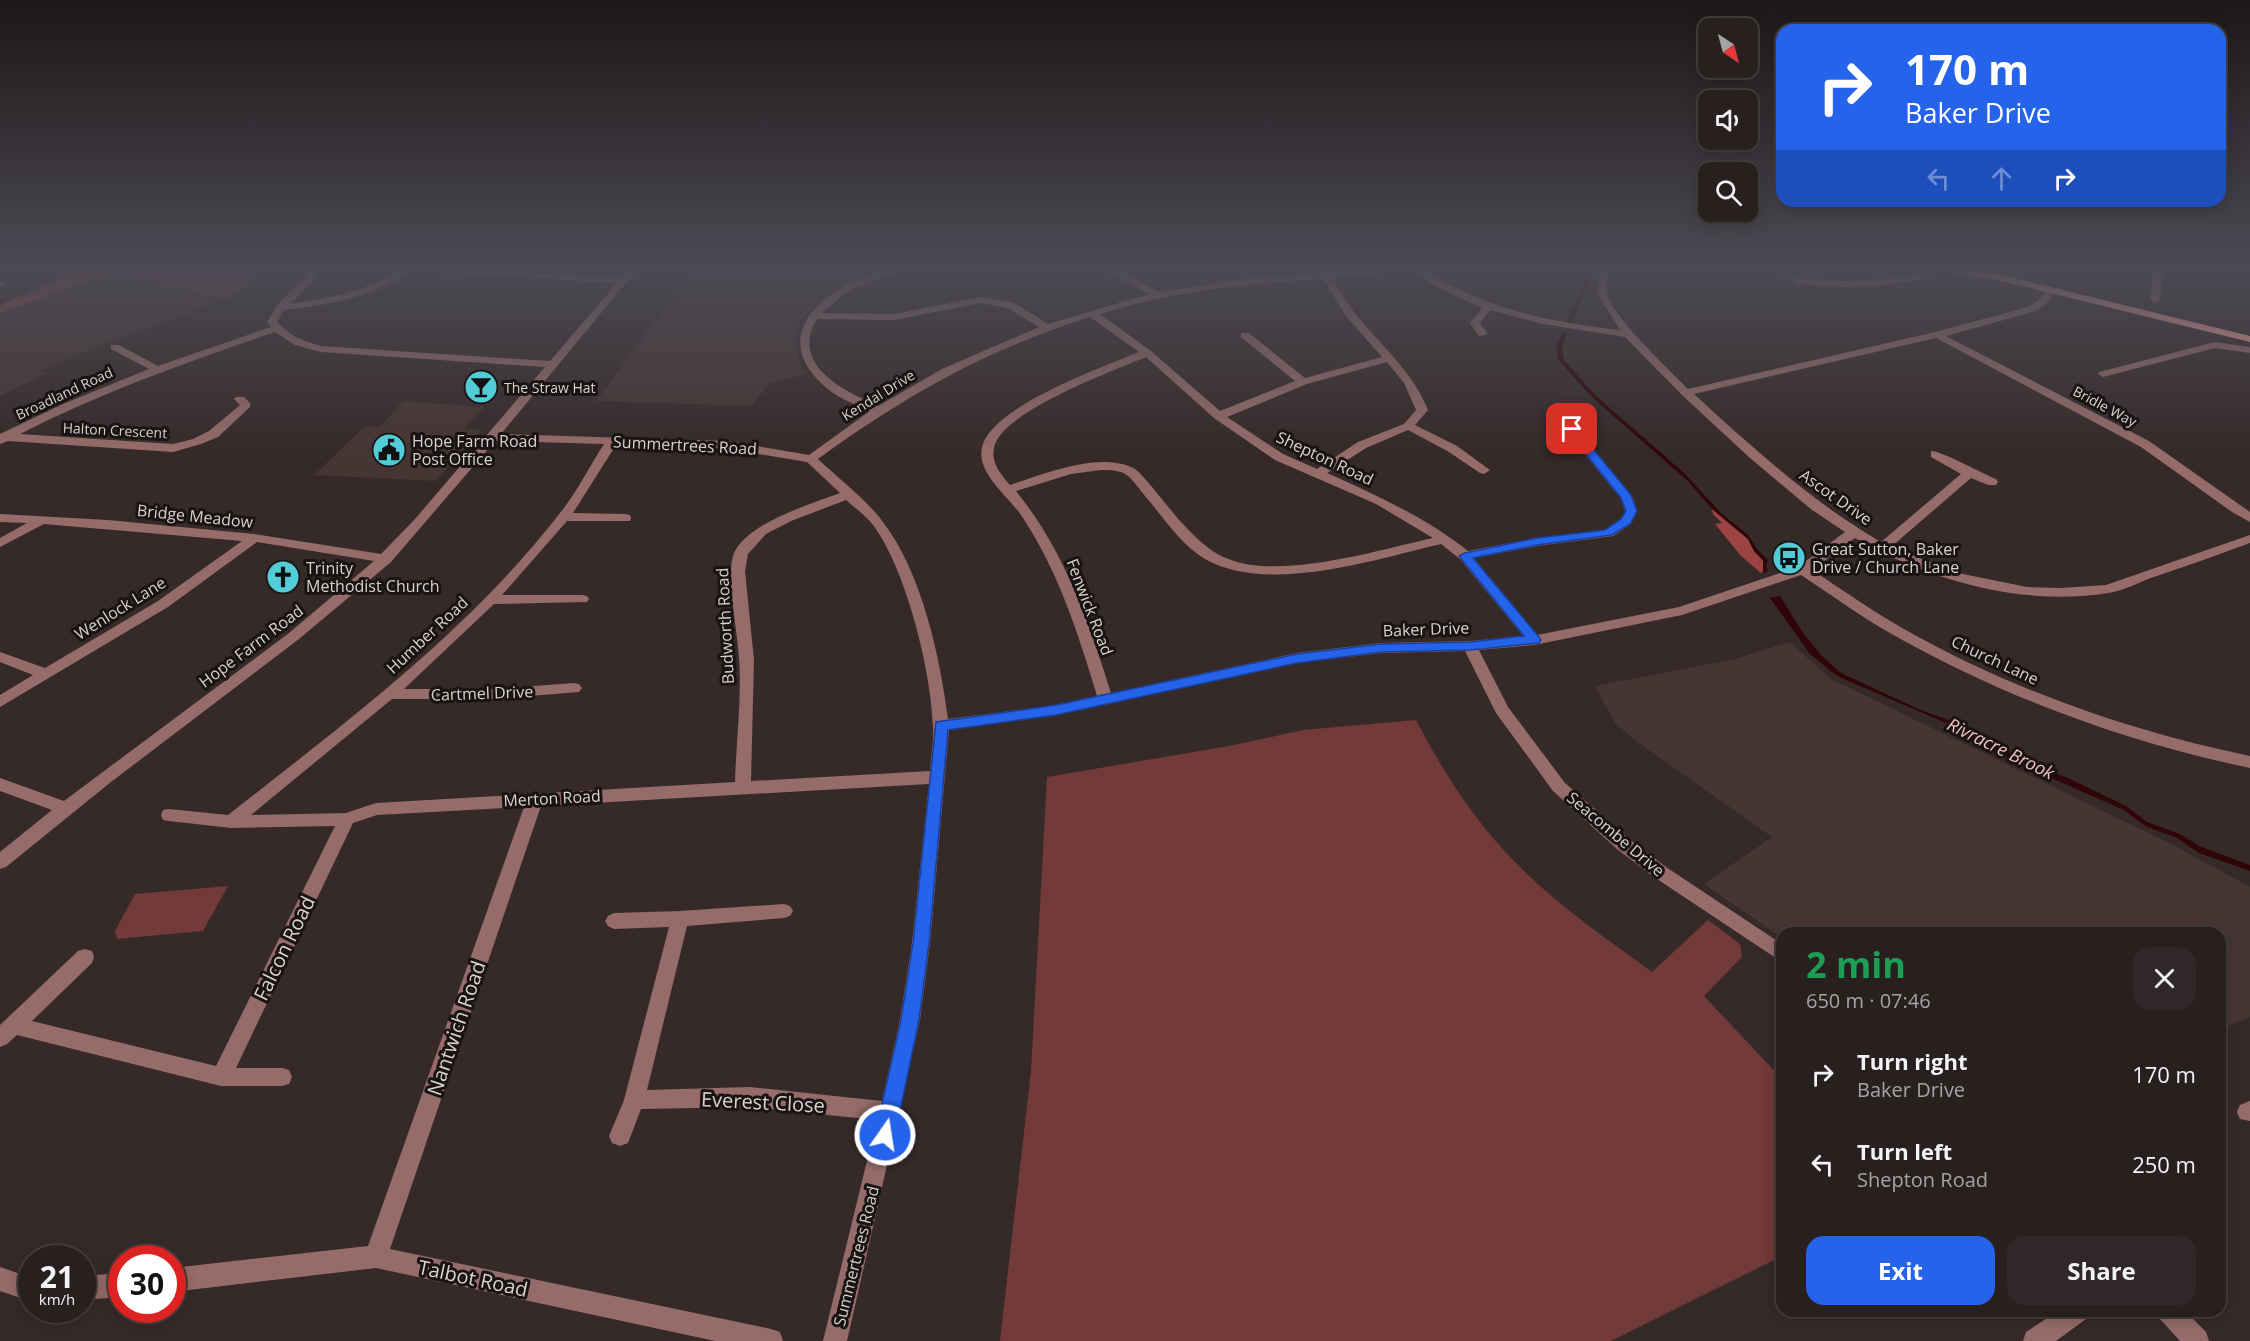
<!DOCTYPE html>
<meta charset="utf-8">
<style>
body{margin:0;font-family:"Open Sans",sans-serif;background:#302828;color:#f1f3f6;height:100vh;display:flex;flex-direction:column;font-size:22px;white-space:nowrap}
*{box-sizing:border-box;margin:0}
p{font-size:20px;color:#a5a3a4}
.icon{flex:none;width:33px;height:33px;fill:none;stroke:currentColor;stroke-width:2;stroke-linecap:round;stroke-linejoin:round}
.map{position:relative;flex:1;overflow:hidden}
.sheet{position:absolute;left:1776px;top:927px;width:450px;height:390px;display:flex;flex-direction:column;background:#28201f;border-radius:18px;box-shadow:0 3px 15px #0003,0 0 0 2px #443e3d}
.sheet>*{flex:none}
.hud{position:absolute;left:1776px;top:24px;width:450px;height:183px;border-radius:18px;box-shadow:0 3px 15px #0003,0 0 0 2px #443e3d;background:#2563eb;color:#fff;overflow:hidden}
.needle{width:39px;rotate:144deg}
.fabs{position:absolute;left:1698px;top:18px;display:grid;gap:12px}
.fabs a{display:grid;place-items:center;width:60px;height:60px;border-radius:12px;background:#28201f;box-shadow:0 3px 15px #0003,0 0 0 2px #443e3d;font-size:30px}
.speed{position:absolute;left:18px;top:1245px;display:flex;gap:12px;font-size:30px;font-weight:700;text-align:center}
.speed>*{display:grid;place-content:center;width:78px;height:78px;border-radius:50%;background:#28201f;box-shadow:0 3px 15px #0003,0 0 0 2px #443e3d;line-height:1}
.speed small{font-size:15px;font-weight:400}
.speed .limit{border:9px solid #d22;background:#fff;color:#111}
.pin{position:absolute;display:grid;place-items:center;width:51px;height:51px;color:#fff;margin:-26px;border-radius:12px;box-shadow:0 3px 9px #0006}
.me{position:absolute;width:66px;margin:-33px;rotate:13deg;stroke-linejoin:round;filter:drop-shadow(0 0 4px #0008)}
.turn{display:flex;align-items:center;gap:21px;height:126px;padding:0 30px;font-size:27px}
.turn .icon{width:78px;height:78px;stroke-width:2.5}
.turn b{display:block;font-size:42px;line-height:51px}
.lanes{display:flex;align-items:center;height:57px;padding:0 30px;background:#0003;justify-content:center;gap:30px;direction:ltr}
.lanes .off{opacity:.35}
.round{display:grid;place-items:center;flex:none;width:63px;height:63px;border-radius:18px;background:#302828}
.summary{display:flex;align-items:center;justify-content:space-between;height:102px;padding:0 30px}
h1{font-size:36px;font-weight:700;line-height:45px;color:#1e9e55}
.primary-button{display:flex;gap:12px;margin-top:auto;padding:12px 30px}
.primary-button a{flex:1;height:69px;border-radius:18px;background:#2563eb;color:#fff;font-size:24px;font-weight:700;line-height:69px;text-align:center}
.primary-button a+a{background:#302828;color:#f1f3f6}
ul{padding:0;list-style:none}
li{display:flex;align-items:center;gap:18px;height:90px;padding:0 30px}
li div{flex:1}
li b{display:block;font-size:22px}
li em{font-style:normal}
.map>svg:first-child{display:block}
.built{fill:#463533}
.green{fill:#723a38}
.forest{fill:#9c4443}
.water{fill:#300507}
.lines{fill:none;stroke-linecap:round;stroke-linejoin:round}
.stream{stroke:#300507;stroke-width:4}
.minor{fill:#956c69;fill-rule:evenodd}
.major{fill:#fda9a4;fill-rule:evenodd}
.route{fill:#2563eb;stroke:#184099;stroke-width:1.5}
.labels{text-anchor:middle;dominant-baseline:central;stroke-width:6;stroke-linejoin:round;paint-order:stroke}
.far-poi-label{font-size:14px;fill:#d9d1d0;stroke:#191413;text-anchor:start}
.far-street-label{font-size:14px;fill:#d9d1d0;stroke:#191413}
.poi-label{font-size:16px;fill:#d9d1d0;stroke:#191413;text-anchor:start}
.street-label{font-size:16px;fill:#d9d1d0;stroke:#191413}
.water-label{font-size:18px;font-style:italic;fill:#f4c1be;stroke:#191413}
.near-street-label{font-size:20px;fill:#d9d1d0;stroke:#191413}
</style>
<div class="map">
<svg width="2250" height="1341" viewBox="0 0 2250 1341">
<rect width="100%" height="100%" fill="#362a29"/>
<path class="built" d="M696,266H859L870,274L837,289L812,308L800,321L795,341L799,363L807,374L769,383L752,406L596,401Z
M111,273L225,299L82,353L43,370L47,373L0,396V313Z
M403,401L484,407L464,429L481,430L436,481L314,475L364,427H380Z
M1790,642L1831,679L2177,847L2250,887V1017L2220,1029V933H1782V938L1704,884L1772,837L1632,738L1615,723L1595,686L1735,659Z"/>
<path class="green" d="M129,266H253L257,273L246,286L225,299L111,273Z
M1416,720C1442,770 1473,819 1513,860C1554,903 1604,937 1652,972L1708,920L1740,944L1742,957L1704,996L1782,1079V1256L1611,1341H1000L1031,1071L1047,777L1229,746L1303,730Z
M228,886L203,931L117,939L115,931L135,894Z"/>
<path class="forest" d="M91,266H129L0,313V305Z
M1712,509L1748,539L1754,551L1763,561V571L1761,573L1741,556L1715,524L1722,523L1713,514Z"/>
<path class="water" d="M1562,332L1567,333L1562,348L1564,360L1596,396L1684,473L1721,513L1748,535L1758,550L1768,560L1766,566L1768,571L1763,573V560L1754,551L1748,539L1712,509L1688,481L1595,400L1567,370L1559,360L1556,349Z
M1780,596L1803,633L1824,658L1841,673L1918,709L1949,720L1971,734L2041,768L2068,778L2126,806L2147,822L2180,834L2199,846L2250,865V871L2199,853L2177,838L2147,827L2124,810L2031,769L1976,742L1953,726L1837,676L1810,654L1770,598Z"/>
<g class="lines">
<path class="stream" d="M1569,322L1594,266"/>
<path class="minor" d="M310,266H319L314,280L291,303C334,299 372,288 408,266L622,277L631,266H640L501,434L728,441L809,455L870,411C854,404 835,397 822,384C775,340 812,298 860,279C878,272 899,264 918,266L859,286L844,294L822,313L894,314L981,297L1015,303L1048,324L1149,294L1116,276L1087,268L1086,266H1099L1122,272L1159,292L1253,278L1423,266L1421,268C1482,308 1549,322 1620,330L1597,293L1601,266H1610C1610,273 1605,285 1607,293C1612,317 1670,370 1688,389L1935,332L2028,307L2041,298L2047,288H2053L2055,290L2049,302L2036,311L1946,336L2149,441L2250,512V522L2232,512L2141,447L1936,338L1694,394C1753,448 1812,502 1881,542L1961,474L1931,457V451C1940,450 1983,474 1996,479L1998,482L1996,485H1988L1971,478L1891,547L1958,573L2027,587L2061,588L2106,585L2250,535V543C2217,555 2184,567 2151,578C2137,583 2123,591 2108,593C2023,607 1928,580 1855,538L1812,570C1843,590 1872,611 1904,629C2012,690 2129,731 2250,756V768C2126,742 2008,699 1897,637C1864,619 1833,596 1801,575L1682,615L1534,645L1479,650L1508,707L1565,783L1629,839L1666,867L1782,944V962L1654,877L1617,849L1553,791L1496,713L1465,651L1381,653L1297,663L1056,715L949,730L930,943L920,1020L847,1341H823L877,1120L749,1107L641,1109L628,1143L620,1146L612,1143L609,1136L624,1100L669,927L614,929L608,926L605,921L608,916L614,913L680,911L784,904L790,906L793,911L790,916L784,918L687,926L647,1090L749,1087L882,1101L900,1020L912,943L929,784L541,806L390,1249L771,1329L780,1332L783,1341H715L376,1268L172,1292V1268L368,1246L524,807L377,815L353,823L236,1068H282L289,1070L292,1077L289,1084L282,1086H221L17,1035L7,1044L0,1047V1025L78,951L85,949L92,951L94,957L92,963L32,1021L216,1066L335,826L231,828L169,821L163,820L161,815L163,810L169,809L228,815C345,723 468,632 560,513C577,492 589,467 604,444L495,441L391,562L299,639L111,782L6,867L0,869V852L52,810L0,791V778L64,801L289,633L374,561L257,542L168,607L0,707V695L33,675L0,662V652L45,668L158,601L242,541L44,524L0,547V538L27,523L0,522V514L108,520L254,534L381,554L415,519L545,367L321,352L295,345L275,332C188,362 102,392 20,434L173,444L193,439L209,431L240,405L234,399L236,397H244L250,403V407L218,437L201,444L173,452L8,441L0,444V434L63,404L149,369L111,349V345H119L158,366L271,327L267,322L277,305L306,277ZM1410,270L1433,285L1482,308L1470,323L1479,336L1488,334L1480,323L1490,310L1543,324L1625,337L1682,395L1750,458L1812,510L1845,532L1798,567L1679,607L1537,635L1474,558L1537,546L1613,536L1631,524L1637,511L1633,498L1579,431L1592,428V424L1558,426L1552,430L1558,434L1567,432L1621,499L1625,511L1621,519L1604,530L1537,538L1468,551C1425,517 1376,495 1327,473L1366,448L1408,430L1449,452L1480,473L1484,474L1490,470L1457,446L1415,425L1428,410C1414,375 1388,352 1364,324C1351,310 1342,294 1332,278ZM413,271L617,283L550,361L321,346C303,341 290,336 277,322L284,310C331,305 373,296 413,271ZM1323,279L1346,316L1382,357L1305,378L1249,333H1241V337L1295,381L1220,411L1151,351L1100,314C1172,291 1247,283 1323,279ZM981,303L1008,308L1039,327L942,369L878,406C844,391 789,365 817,319L894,320ZM1090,317L1139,352C1103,367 992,406 982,447C976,473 1008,496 1021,515C1058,570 1078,633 1097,696L1056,705L948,719C940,657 922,573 883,522C867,500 839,479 818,459C906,395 986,350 1090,317ZM1146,357L1214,418L1275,460L1376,504L1433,538C1379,550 1286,578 1234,561C1213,555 1198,540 1183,524C1172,513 1145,476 1135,469C1101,450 1044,474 1010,485C1001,474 991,464 994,448C1000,412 1113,371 1146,357ZM1387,362L1404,383L1416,410L1404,424L1358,442L1317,469L1283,454L1227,417L1307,384ZM616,445L728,449L807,462L840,493C811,504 747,523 734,553C725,576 738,632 739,658C742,699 736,742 735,782L376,803L346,813L251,815L392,699H493L579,692L582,688L579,684L574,683L493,689H404L494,604L587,602L589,599L587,596L582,595H502L567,521H630L631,518L630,515L625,514L573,513ZM1101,470C1110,470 1121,470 1128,476C1134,481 1140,490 1145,496C1163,517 1181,545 1205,559C1268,595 1376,559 1441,544L1460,559L1523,636L1470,641L1381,643L1297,653L1111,693C1089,622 1064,550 1016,491L1071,474ZM846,500C855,508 866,516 873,525C906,569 931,670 933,726C934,741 931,756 930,771L751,781L754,660L745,571L748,554L766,534L791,521Z
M1525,266H1541L1542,267L1537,270Z
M1758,266H1773L1786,269L1800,278L1844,281L1884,279L1930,272L1935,275L1930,278L1884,285L1844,287L1798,284L1780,273Z
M2155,266H2164L2160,300L2155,303L2150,300Z
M2232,266H2250V272L2234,268Z
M0,281L4,282V286L0,287Z
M2215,342L2250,347V353L2215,348L2103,377L2098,374L2099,372Z
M2250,1101V1121L2240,1119L2237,1112L2240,1105Z
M0,1267L32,1278V1302L0,1291Z
M122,1273V1297L82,1300V1276Z
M2058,1311H2090L2086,1319L2056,1341H2023L2026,1332Z
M2156,1311H2185L2206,1332L2209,1341H2180L2160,1319Z"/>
<path class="major" d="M1923,266H1943L2002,275L2250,336V342L2002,281L1928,269Z"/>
</g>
<linearGradient id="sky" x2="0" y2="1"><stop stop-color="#1e1717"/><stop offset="0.59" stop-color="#4c4a54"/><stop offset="1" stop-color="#4c4a54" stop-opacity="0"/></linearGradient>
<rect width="2250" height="453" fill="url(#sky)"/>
<path class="route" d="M1572,426L1575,427L1631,495L1637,511L1630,524L1612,535L1537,545L1473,558L1539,637L1541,640L1539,643L1470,650L1381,652L1297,663L1056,715L948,730L929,943L919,1020L895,1135L892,1141L885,1144L878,1141L875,1135L901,1020L913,943L936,722L1056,705L1297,654L1381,644L1470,642L1524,636L1459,556L1465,553L1537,538L1605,530L1621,519L1626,511L1621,498L1566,429Z"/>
<defs>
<symbol id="bar-disc" viewBox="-11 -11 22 22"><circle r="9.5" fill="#52ccd6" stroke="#191413"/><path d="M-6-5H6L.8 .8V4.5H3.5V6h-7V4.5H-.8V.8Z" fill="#111"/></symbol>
<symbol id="civic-disc" viewBox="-11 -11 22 22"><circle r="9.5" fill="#52ccd6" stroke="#191413"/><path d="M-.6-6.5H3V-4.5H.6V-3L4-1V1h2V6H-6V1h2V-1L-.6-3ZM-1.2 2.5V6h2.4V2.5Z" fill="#111"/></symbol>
<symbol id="bus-disc" viewBox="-11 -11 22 22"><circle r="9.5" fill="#52ccd6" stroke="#191413"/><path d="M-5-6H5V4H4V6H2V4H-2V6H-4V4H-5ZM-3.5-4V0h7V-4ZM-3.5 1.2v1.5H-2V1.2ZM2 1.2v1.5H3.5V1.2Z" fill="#111"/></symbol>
<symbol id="church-disc" viewBox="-11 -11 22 22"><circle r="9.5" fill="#52ccd6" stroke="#191413"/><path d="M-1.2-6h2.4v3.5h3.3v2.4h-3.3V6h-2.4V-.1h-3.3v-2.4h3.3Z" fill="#111"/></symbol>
</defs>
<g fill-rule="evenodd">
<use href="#bar-disc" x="462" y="368" width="38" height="38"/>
<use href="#civic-disc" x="370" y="431" width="38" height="38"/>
<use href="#bus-disc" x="1770" y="539" width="38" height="38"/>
<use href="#church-disc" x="264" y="558" width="38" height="38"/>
</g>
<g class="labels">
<g class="far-poi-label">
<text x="504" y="387">The Straw Hat</text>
</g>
<g class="far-street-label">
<text transform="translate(64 393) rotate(-25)">Broadland Road</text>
<text transform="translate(878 395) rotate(-32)">Kendal Drive</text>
<text transform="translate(2105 406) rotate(28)">Bridle Way</text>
<text transform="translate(115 430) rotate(3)">Halton Crescent</text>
</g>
<g class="poi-label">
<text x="412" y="441">Hope Farm Road<tspan x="412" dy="18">Post Office</tspan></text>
<text x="1812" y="549">Great Sutton, Baker<tspan x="1812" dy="18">Drive / Church Lane</tspan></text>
<text x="306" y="568">Trinity<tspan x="306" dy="18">Methodist Church</tspan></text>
</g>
<g class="street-label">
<text transform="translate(685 445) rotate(3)">Summertrees Road</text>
<text transform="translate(1325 458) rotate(25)">Shepton Road</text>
<text transform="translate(1836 497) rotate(35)">Ascot Drive</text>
<text transform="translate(195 516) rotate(6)">Bridge Meadow</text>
<text transform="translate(1090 607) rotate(69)">Fenwick Road</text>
<text transform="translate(120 608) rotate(-32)">Wenlock Lane</text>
<text transform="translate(725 626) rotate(-93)">Budworth Road</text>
<text transform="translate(1426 629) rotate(-2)">Baker Drive</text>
<text transform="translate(427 635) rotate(-43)">Humber Road</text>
<text transform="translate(251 646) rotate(-37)">Hope Farm Road</text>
<text transform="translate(1995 660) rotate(25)">Church Lane</text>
<text transform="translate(482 693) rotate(-2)">Cartmel Drive</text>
<text transform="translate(552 798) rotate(-3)">Merton Road</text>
<text transform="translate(1616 834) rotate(40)">Seacombe Drive</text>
<text transform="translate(856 1256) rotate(-76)">Summertrees Road</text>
</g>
<g class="water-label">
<text transform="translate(2001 748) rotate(26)">Rivracre Brook</text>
</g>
<g class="near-street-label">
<text transform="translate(284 948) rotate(-64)">Falcon Road</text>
<text transform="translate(456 1028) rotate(-71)">Nantwich Road</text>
<text transform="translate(763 1102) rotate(3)">Everest Close</text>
<text transform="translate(473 1278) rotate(12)">Talbot Road</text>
</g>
</g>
</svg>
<div class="fabs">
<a><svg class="needle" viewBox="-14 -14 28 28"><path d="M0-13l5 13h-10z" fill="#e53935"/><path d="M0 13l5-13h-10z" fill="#a5a3a4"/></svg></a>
<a><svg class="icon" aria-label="sound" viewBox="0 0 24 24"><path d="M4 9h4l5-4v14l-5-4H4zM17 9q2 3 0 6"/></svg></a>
<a><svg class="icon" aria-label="search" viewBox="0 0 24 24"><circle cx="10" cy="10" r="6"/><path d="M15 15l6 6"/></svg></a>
</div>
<div class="speed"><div>21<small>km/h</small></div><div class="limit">30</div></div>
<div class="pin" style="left:1572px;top:429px;background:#d93025"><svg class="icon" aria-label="arrive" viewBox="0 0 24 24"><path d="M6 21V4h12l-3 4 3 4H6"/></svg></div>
<svg class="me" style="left:885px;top:1135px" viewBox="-20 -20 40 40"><circle r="17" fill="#2563eb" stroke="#fff" stroke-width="3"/><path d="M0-11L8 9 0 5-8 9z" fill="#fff"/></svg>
<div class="hud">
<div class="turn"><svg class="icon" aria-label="right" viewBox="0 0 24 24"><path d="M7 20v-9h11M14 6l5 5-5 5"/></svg><div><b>170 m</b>Baker Drive</div></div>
<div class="lanes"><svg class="icon off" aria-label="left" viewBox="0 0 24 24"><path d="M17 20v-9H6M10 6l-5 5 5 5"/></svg><svg class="icon off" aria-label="ahead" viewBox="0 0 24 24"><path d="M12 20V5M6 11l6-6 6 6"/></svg><svg class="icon" aria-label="right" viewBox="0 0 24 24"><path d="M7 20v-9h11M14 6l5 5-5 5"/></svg></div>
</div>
<section class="sheet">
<div class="summary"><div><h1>2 min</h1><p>650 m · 07:46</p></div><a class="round"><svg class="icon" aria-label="close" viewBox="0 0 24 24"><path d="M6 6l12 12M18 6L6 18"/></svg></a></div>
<ul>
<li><svg class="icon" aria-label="right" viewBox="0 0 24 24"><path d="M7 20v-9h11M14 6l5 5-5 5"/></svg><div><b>Turn right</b><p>Baker Drive</p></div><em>170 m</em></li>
<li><svg class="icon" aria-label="left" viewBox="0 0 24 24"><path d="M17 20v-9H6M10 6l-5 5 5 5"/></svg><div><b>Turn left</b><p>Shepton Road</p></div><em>250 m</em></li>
</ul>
<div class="primary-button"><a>Exit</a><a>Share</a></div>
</section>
</div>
